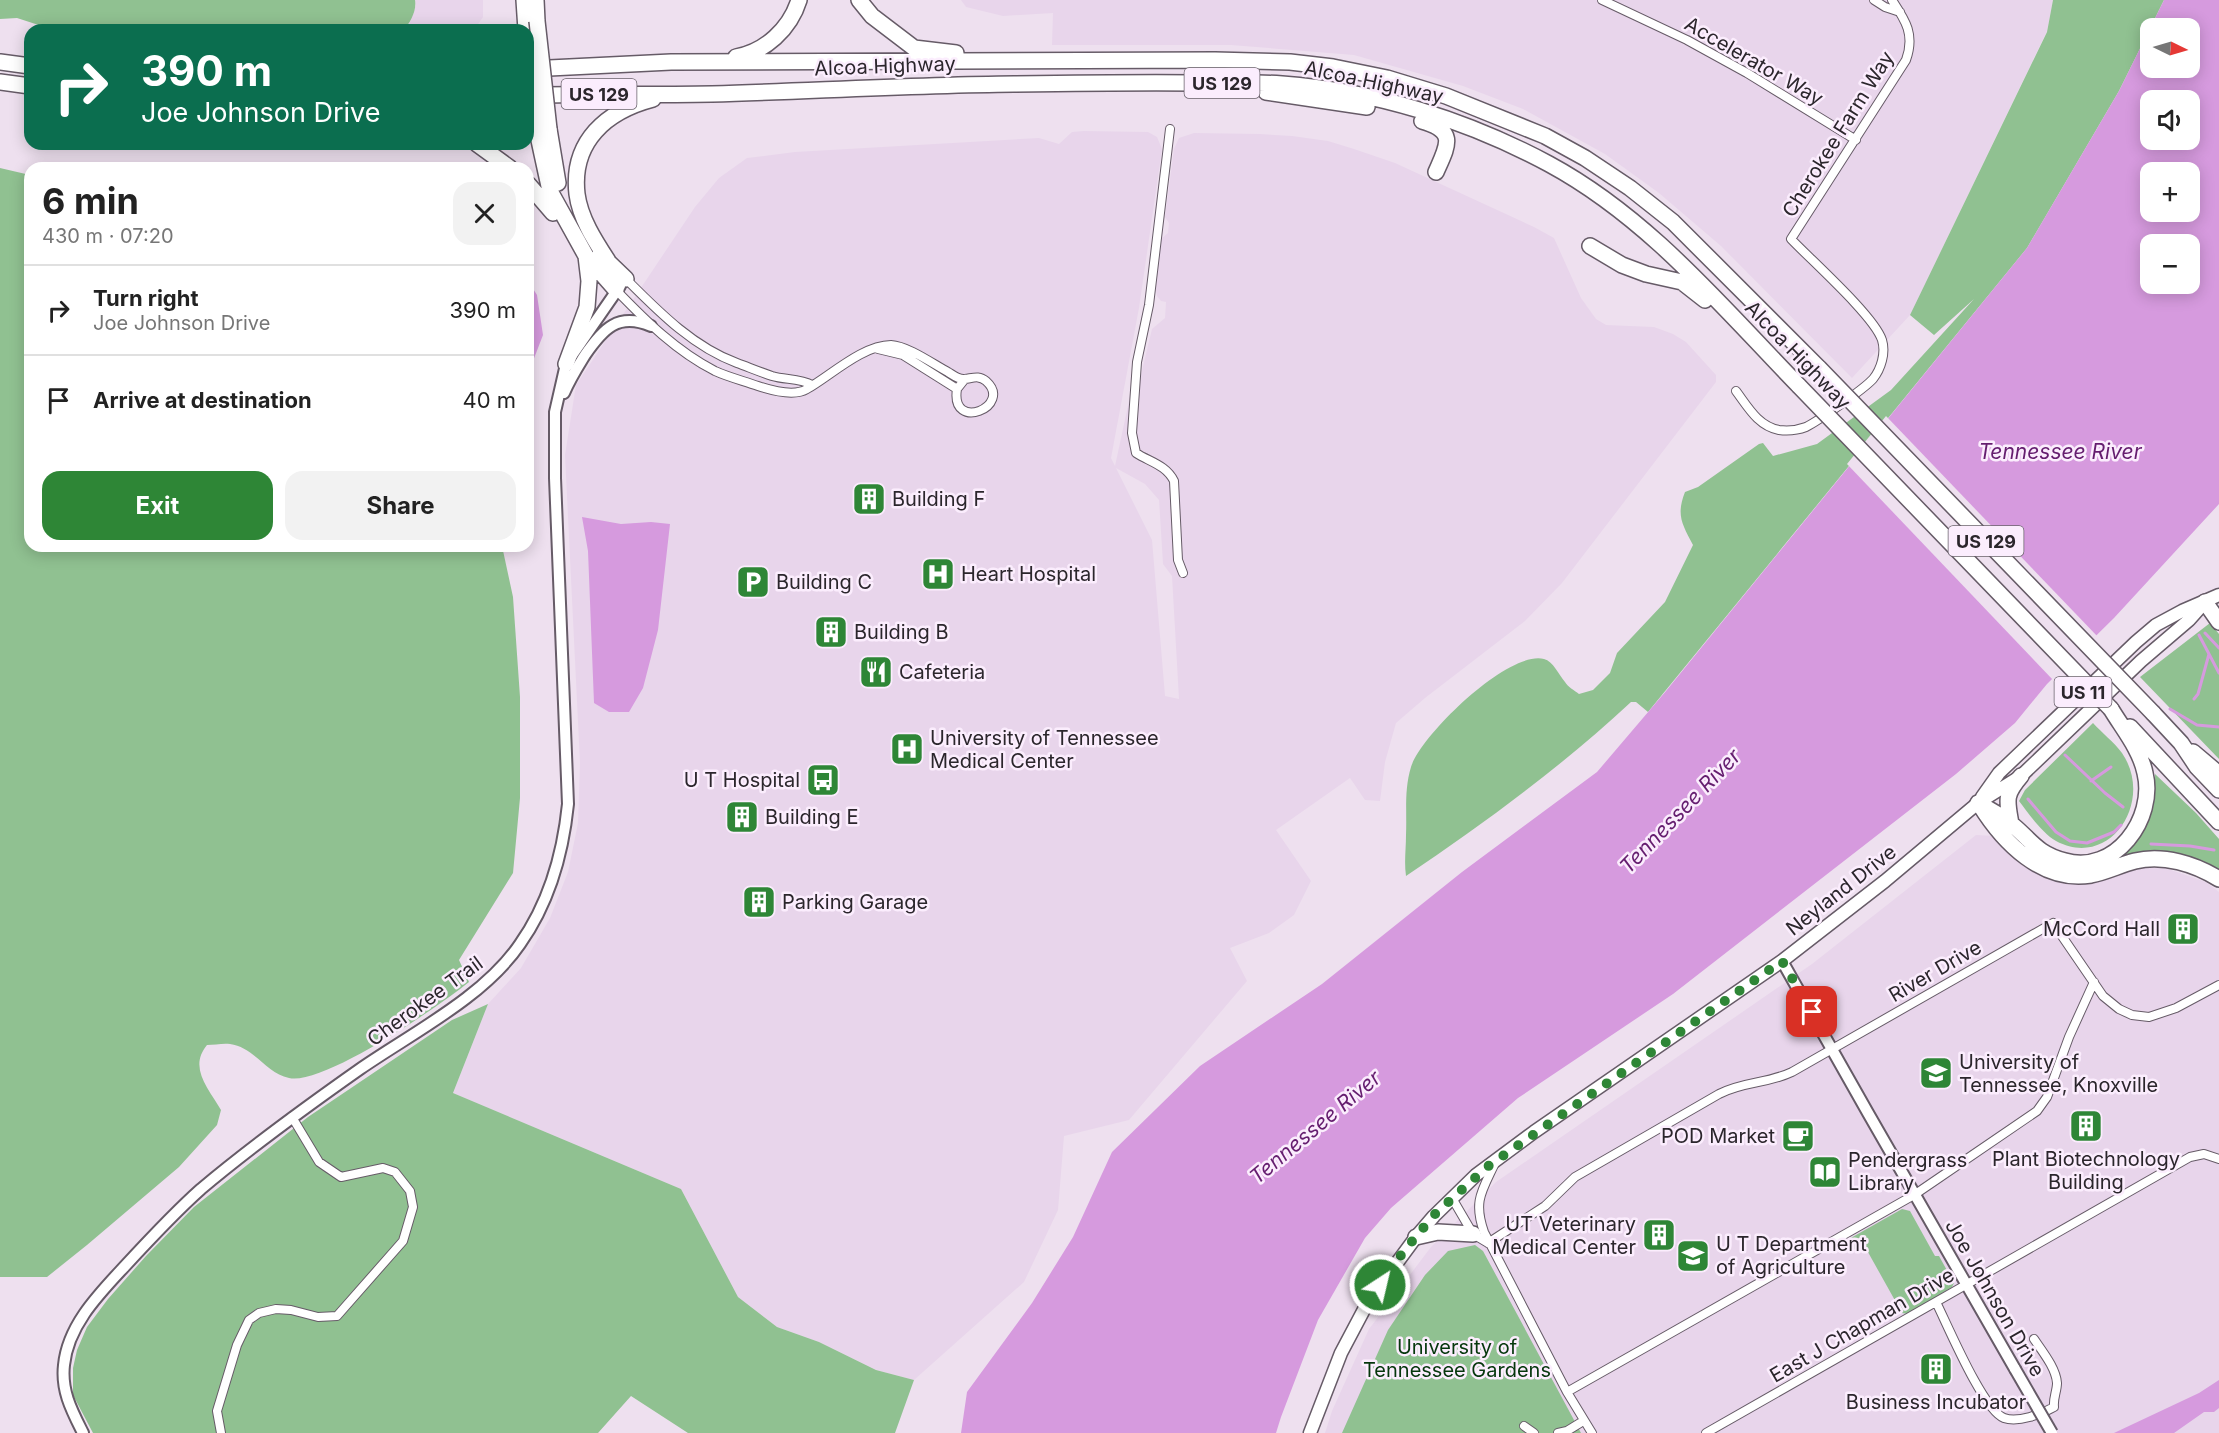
<!DOCTYPE html>
<meta charset="utf-8">
<style>
body{margin:0;font-family:Inter,sans-serif;background:#f2f2f2;color:#222;height:100vh;display:flex;flex-direction:column;font-size:22px;white-space:nowrap}
*{box-sizing:border-box;margin:0}
p{font-size:20px;color:#767676}
.icon{flex:none;width:33px;height:33px;fill:none;stroke:currentColor;stroke-width:2;stroke-linecap:round;stroke-linejoin:round}
.map{position:relative;flex:1;overflow:hidden}
.sheet{position:absolute;left:24px;top:162px;width:510px;height:390px;display:flex;flex-direction:column;background:#fff;border-radius:18px;box-shadow:0 3px 15px #0003}
.sheet>*{flex:none}
.top-card{position:absolute;left:24px;top:24px;width:510px;height:126px;border-radius:18px;box-shadow:0 3px 15px #0003;background:#0b6e4f;color:#fff;overflow:hidden}
.needle{width:39px;rotate:95deg}
.buttons{position:absolute;left:2140px;top:18px;display:grid;gap:12px}
.buttons a{display:grid;place-items:center;width:60px;height:60px;border-radius:12px;background:#fff;box-shadow:0 3px 15px #0003;font-size:30px}
.pin{position:absolute;display:grid;place-items:center;width:51px;height:51px;color:#fff;margin:-26px;border-radius:12px;box-shadow:0 3px 9px #0006}
.me{position:absolute;width:66px;margin:-33px;rotate:35deg;stroke-linejoin:round;filter:drop-shadow(0 0 4px #0008)}
.turn{display:flex;align-items:center;gap:21px;height:126px;padding:0 18px;font-size:27px}
.turn .icon{width:78px;height:78px;stroke-width:2.5}
.turn b{display:block;font-size:42px;line-height:51px}
.round{display:grid;place-items:center;flex:none;width:63px;height:63px;border-radius:18px;background:#f2f2f2}
.head{display:flex;align-items:center;justify-content:space-between;height:102px;padding:0 18px}
h1{font-size:36px;font-weight:700;line-height:45px}
.button{display:flex;gap:12px;margin-top:auto;padding:12px 18px}
.button a{flex:1;height:69px;border-radius:18px;background:#2e8636;color:#fff;font-size:24px;font-weight:700;line-height:69px;text-align:center}
.button a+a{background:#f2f2f2;color:#222}
ul{padding:0;list-style:none}
li{display:flex;align-items:center;gap:18px;height:90px;padding:0 18px;border-top:2px solid #e0e0e0}
li div{flex:1}
li b{display:block;font-size:22px}
li em{font-style:normal}
.map>svg:first-child{display:block}
.built{fill:#e8d5eb;fill-rule:evenodd}
.green{fill:#90c191}
.water{fill:#d69ade;fill-rule:evenodd}
.pier{fill:#eee0ef}
.lines{fill:none;stroke-linecap:round;stroke-linejoin:round}
.stream{stroke:#d69ade;stroke-width:3}
.street-casing{stroke:#665b67;stroke-width:10}
.secondary-casing{stroke:#665b67;stroke-width:14}
.primary-casing{stroke:#665b67;stroke-width:15}
.highway-casing{stroke:#665b67;stroke-width:18}
.street{stroke:#fff;stroke-width:8}
.secondary{stroke:#fff;stroke-width:10}
.primary{stroke:#fff;stroke-width:12}
.highway{stroke:#fff;stroke-width:15}
.secondary-bridge-casing{stroke:#665b67;stroke-width:14;stroke-linecap:butt}
.highway-bridge-casing{stroke:#665b67;stroke-width:18;stroke-linecap:butt}
.secondary-bridge{stroke:#fff;stroke-width:10}
.highway-bridge{stroke:#fff;stroke-width:15}
.route{stroke:#2e8636;stroke-width:10;stroke-dasharray:0 18}
.labels{text-anchor:middle;dominant-baseline:central;stroke-width:5;stroke-linejoin:round;paint-order:stroke}
.shield{fill:#fbedfd;stroke:#69626b;stroke-width:1.5}
.shield-label{font-size:18px;font-weight:bold;fill:#2b262c}
.street-label{font-size:20px;fill:#2b262c;stroke:#fbedfd}
.poi-label{font-size:20px;fill:#2b262c;stroke:#fbedfd;text-anchor:start}
.park-label{font-size:20px;fill:#05370c;stroke:#fbedfd}
.water-label{font-size:21px;font-style:italic;fill:#651d6f;stroke:#fbedfd}
</style>
<div class="map">
<svg width="2219" height="1433" viewBox="0 0 2219 1433">
<rect width="100%" height="100%" fill="#eee0ef"/>
<path class="built" d="M415,0H483V17L474,30H403L409,25L416,5Z
M961,0H2053L2047,31L1910,315L1852,378L1721,246L1659,193L1605,154L1523,109L1463,86L1354,55L1231,45H1052L1053,13L1003,16L966,7Z
M1084,131L1148,132L1157,137L1162,149L1139,308L1111,458L1115,466L1134,378L1141,375L1152,329L1165,318L1166,302L1161,301L1157,296L1155,284L1161,239L1168,233L1169,223L1165,217L1174,149L1179,138L1194,133L1260,134L1292,136L1328,141L1354,149L1395,163L1534,227L1554,238L1581,298L1596,319L1606,325L1654,327L1673,334L1686,342L1716,375V382L1562,583L1525,621L1425,698L1396,723L1385,762L1380,801L1365,800L1350,778L1276,830L1311,881L1294,915L1269,933L1230,948L1247,981L1129,1120L1064,1136L1058,1210L1024,1282L914,1380L876,1370L819,1342L777,1327L738,1297L681,1189L453,1093L488,1004L521,968L550,918L568,872L578,823L580,763L565,455L576,385L695,207L719,178L747,158L795,152L1039,138L1059,144L1072,132ZM1116,468L1145,484L1159,500L1163,564L1172,576L1179,699L1165,696L1152,540Z
M1976,835L1995,836L2033,872L2064,883L2096,881L2138,867L2165,868L2206,882L2219,892V1433H1325L1332,1411L1369,1329L1431,1247L1496,1182L1812,964Z"/>
<path class="green" d="M0,0H415C417,10 410,24 403,30H54L17,18L0,19Z
M2053,0H2164L2119,91L2027,248L1648,712L1636,702H1631C1561,767 1485,823 1406,876C1404,862 1406,849 1406,835C1407,812 1404,790 1411,767C1421,735 1508,650 1544,659C1553,661 1559,675 1565,682C1568,687 1574,690 1579,694L1593,690L1610,673L1617,653L1665,602L1693,545C1682,524 1676,515 1685,492L1698,487L1759,444L1763,443L1773,456L1817,444L1891,390L1974,299L1934,335L1910,315L2047,32Z
M0,168L30,175V546H502L513,597L520,697V798L513,873L459,960L469,982C441,1005 323,1086 289,1078C266,1073 254,1047 230,1044C223,1043 214,1045 207,1045C188,1068 209,1089 221,1110L217,1125L179,1167L87,1245L47,1277H0Z
M2210,623L2219,634V759L2140,677Z
M2093,723C2102,733 2114,742 2122,753C2155,801 2110,870 2056,841C2042,833 2029,814 2019,801L2025,790Z
M2155,774L2196,813L2219,839V874L2197,860L2167,855L2131,858L2091,872L2040,864L1998,827V823L2003,822L2029,846L2057,863L2083,866L2127,849L2145,829L2153,809Z
M488,1004L453,1093L681,1189L738,1297L777,1327L819,1342L876,1370L914,1380L895,1433H688L631,1396L598,1433H93L73,1395V1368L77,1350L87,1327L108,1299L146,1256L194,1207L308,1117L452,1020Z
M1902,1209L1910,1211L1935,1256H1939L1954,1283L1952,1287L1908,1314L1902,1313L1864,1245L1854,1249L1849,1239Z
M1475,1245L1483,1251L1581,1433H1342L1388,1330L1425,1275L1448,1251Z"/>
<path class="water" d="M2164,0H2219V504L2114,618L2047,684L2015,723L1956,774L1673,994L1518,1098L1391,1208L1365,1238L1318,1320L1281,1417L1276,1433H961L967,1392L1032,1303L1073,1237L1112,1152L1200,1066L1322,984L1462,872L1597,772L1666,691L2027,248L2119,91ZM2151,28H2190V68H2151ZM2151,100H2190V140H2151ZM2151,172H2190V212H2151ZM2151,244H2190V284H2151Z
M528,281L537,295L543,335L528,374Z
M582,517L621,524L651,522L670,524L658,630L643,688L629,712H609L594,703L588,551Z
M2219,1380V1408L2214,1412H2204L2174,1433H2114L2199,1393Z"/>
<path class="pier" d="M1886,416L2098,637L2054,681L1847,464Z"/>
<g class="lines">
<path class="stream" d="M2205,633L2219,648
M2199,635L2219,673
M2194,699L2198,694L2209,654
M2170,709L2197,725L2219,727
M2065,755L2105,793L2123,807
M2091,781L2111,767
M2028,799L2056,832L2070,841L2087,843L2114,832L2121,825
M2151,844L2190,846L2214,850"/>
<defs>
<path id="street" d="M1602,0L1687,40L1747,73L1856,140
M1874,0L1885,7L1900,12
M1170,129L1149,305L1137,362L1132,433L1136,453C1150,462 1166,465 1174,481L1178,560L1183,573
M626,279C658,311 693,347 737,363C748,367 760,372 772,376C785,380 800,378 812,385
M616,290C646,321 676,351 715,371C728,377 744,381 758,386C770,390 794,397 807,389C830,376 863,345 891,345C908,346 933,364 948,372C953,375 959,380 965,379C973,378 979,375 986,381C1014,406 950,433 957,389L965,379
M878,349L903,355L957,389
M1736,391C1748,407 1758,426 1779,430C1787,431 1798,430 1806,427C1818,421 1864,389 1873,379C1881,369 1886,353 1882,340C1874,316 1812,261 1791,239L1906,60C1915,35 1906,21 1892,0
M1495,1163C1482,1191 1473,1201 1484,1232L1567,1392L1592,1433
M1452,1198L1473,1234L1488,1243
M1488,1243L1545,1206L1575,1177L1719,1094C1744,1081 1767,1084 1792,1072L2053,923L2103,996L2119,1009L2132,1015L2149,1017L2176,1008L2219,985
M1936,1302C1948,1326 1983,1410 2004,1418C2018,1423 2042,1414 2054,1407C2053,1398 2057,1391 2057,1383C2056,1368 2042,1351 2034,1339
M1567,1392L1914,1195L2037,1111L2047,1097L2069,1037L2094,982
M1524,1426L1534,1433
M221,1433L217,1411L237,1345L249,1320L259,1313L276,1309L291,1310L318,1317L337,1316L403,1241L413,1207L410,1191L395,1172L383,1168L341,1177L319,1162L292,1117
M1558,1433L1567,1431L1580,1423
M1706,1433L2190,1157L2204,1154L2219,1159"/>
<path id="secondary" d="M564,393C570,379 577,368 585,355C603,329 618,312 651,326
M1782,961L1868,1113L2015,1369
M83,1433C72,1411 61,1391 64,1365C68,1325 99,1294 125,1266C149,1240 174,1213 201,1189C252,1146 306,1107 360,1069C412,1033 484,997 520,944C549,903 563,853 568,804L555,478V412L566,364L620,286"/>
<path id="primary" d="M1982,797L1999,773L2136,642L2156,625L2182,611L2219,595
M1310,1433L1341,1353L1368,1302L1416,1237L1434,1216L1476,1175L1534,1132L1782,961L1885,881L1978,803L2021,776L2141,661L2189,620L2205,602"/>
<path id="highway" d="M524,0L526,30
M536,0L537,21
M859,0L872,16L914,48L956,53
M736,57C765,52 790,29 799,0
M0,62L30,66
M529,69L671,62L1215,60L1290,62L1333,67L1387,78L1446,96L1545,136L1585,158L1630,188L1673,222L1819,368
M0,82L30,86
M1266,92L1367,107
M534,95C593,94 653,95 712,94C813,91 913,85 1014,84C1078,83 1142,82 1206,83C1231,83 1257,82 1282,84C1375,91 1467,120 1549,164C1649,218 1722,307 1799,386
M1422,121C1457,131 1448,145 1436,172
M549,129L558,183
M537,131L550,191L586,256L589,281L587,307L566,364
M477,144L510,168
M528,184L553,213
M1590,246L1622,265L1646,274L1682,282L1705,300
M600,254L626,279
M586,256L616,290
M608,261C595,241 580,218 577,194C571,141 607,111 653,99
M2205,602L2219,622
M2153,713L2181,743L2197,767L2219,790
M2130,727L2219,822
M2193,752L2219,774
M1978,803C1989,809 2000,815 2009,822C2031,839 2035,853 2065,861C2115,875 2156,819 2145,773C2140,749 2123,729 2111,709
M1980,805C2003,842 2042,883 2091,875C2106,872 2120,865 2135,861C2163,854 2195,864 2219,879
M2011,824C2007,800 2004,796 2021,776
M1416,1237L1438,1232L1473,1234"/>
</defs>
<use href="#street" class="street-casing"/>
<use href="#secondary" class="secondary-casing"/>
<use href="#primary" class="primary-casing"/>
<use href="#highway" class="highway-casing"/>
<use href="#street" class="street"/>
<use href="#secondary" class="secondary"/>
<use href="#primary" class="primary"/>
<use href="#highway" class="highway"/>
<defs>
<path id="secondary-bridge" d="M2015,1369L2052,1433"/>
<path id="highway-bridge" d="M537,21L549,129
M528,48L537,131
M1819,368L2153,713
M1799,386L2111,709"/>
</defs>
<use href="#secondary-bridge" class="secondary-bridge-casing"/>
<use href="#highway-bridge" class="highway-bridge-casing"/>
<use href="#secondary-bridge" class="secondary-bridge"/>
<use href="#highway-bridge" class="highway-bridge"/>
</g>
<g class="lines">
<path class="route" d="M1380,1285L1404,1251L1434,1215L1487,1167L1782,961L1812,1012"/>
</g>
<defs>
<symbol id="building-square" viewBox="-11 -11 22 22"><rect x="-9" y="-9" width="18" height="18" rx="4" fill="#2e8636" stroke="#fbedfd"/><path d="M-4-6H4V6H1V3H-1V6H-4ZM-2.5-4.3h1.7v1.8h-1.7ZM.8-4.3h1.7v1.8H.8ZM-2.5-1h1.7V.8h-1.7ZM.8-1h1.7V.8H.8Z" fill="#fff"/></symbol>
<symbol id="hospital-square" viewBox="-11 -11 22 22"><rect x="-9" y="-9" width="18" height="18" rx="4" fill="#2e8636" stroke="#fbedfd"/><path d="M-5-5h3v3.5h4V-5h3V5h-3V1.5h-4V5h-3Z" fill="#fff"/></symbol>
<symbol id="parking-square" viewBox="-11 -11 22 22"><rect x="-9" y="-9" width="18" height="18" rx="4" fill="#2e8636" stroke="#fbedfd"/><path d="M-3.5-5.5H1a3.5 3.5 0 0 1 0 7H-1V5.5H-3.5ZM-1-3.4V-.6H.8a1.4 1.4 0 0 0 0-2.8Z" fill="#fff"/></symbol>
<symbol id="restaurant-square" viewBox="-11 -11 22 22"><rect x="-9" y="-9" width="18" height="18" rx="4" fill="#2e8636" stroke="#fbedfd"/><path d="M-5-6h1v4h1v-4h1v4h1v-4h1v5L-1.5 .5V6h-2V.5L-5-1ZM5-6V6H3V1.5H1.5Q1.5-4 5-6Z" fill="#fff"/></symbol>
<symbol id="bus-square" viewBox="-11 -11 22 22"><rect x="-9" y="-9" width="18" height="18" rx="4" fill="#2e8636" stroke="#fbedfd"/><path d="M-5-6H5V4H4V6H2V4H-2V6H-4V4H-5ZM-3.5-4V0h7V-4ZM-3.5 1.2v1.5H-2V1.2ZM2 1.2v1.5H3.5V1.2Z" fill="#fff"/></symbol>
<symbol id="university-square" viewBox="-11 -11 22 22"><rect x="-9" y="-9" width="18" height="18" rx="4" fill="#2e8636" stroke="#fbedfd"/><path d="M0-5L7-2L0 1L-7-2ZM-4 1L0 2.5L4 1V4Q0 6-4 4Z" fill="#fff"/></symbol>
<symbol id="cafe-square" viewBox="-11 -11 22 22"><rect x="-9" y="-9" width="18" height="18" rx="4" fill="#2e8636" stroke="#fbedfd"/><path d="M-5.5-4.5H6V0H3Q3 3.5 0 3.5H-2.5Q-5.5 3.5-5.5 0ZM3-3.2v2h1.7v-2ZM-6 4.5H4V6H-6Z" fill="#fff"/></symbol>
<symbol id="library-square" viewBox="-11 -11 22 22"><rect x="-9" y="-9" width="18" height="18" rx="4" fill="#2e8636" stroke="#fbedfd"/><path d="M-6-4Q-3-5.5-.7-3.5V5Q-3 3-6 4ZM6-4Q3-5.5 .7-3.5V5Q3 3 6 4Z" fill="#fff"/></symbol>
<symbol id="school-square" viewBox="-11 -11 22 22"><rect x="-9" y="-9" width="18" height="18" rx="4" fill="#2e8636" stroke="#fbedfd"/><path d="M0-5L7-2L0 1L-7-2ZM-4 1L0 2.5L4 1V4Q0 6-4 4Z" fill="#fff"/></symbol>
</defs>
<g fill-rule="evenodd">
<use href="#building-square" x="850" y="480" width="38" height="38"/>
<use href="#hospital-square" x="919" y="555" width="38" height="38"/>
<use href="#parking-square" x="734" y="563" width="38" height="38"/>
<use href="#building-square" x="812" y="613" width="38" height="38"/>
<use href="#restaurant-square" x="857" y="653" width="38" height="38"/>
<use href="#hospital-square" x="888" y="730" width="38" height="38"/>
<use href="#bus-square" x="804" y="761" width="38" height="38"/>
<use href="#building-square" x="723" y="798" width="38" height="38"/>
<use href="#building-square" x="740" y="883" width="38" height="38"/>
<use href="#building-square" x="2164" y="910" width="38" height="38"/>
<use href="#university-square" x="1917" y="1054" width="38" height="38"/>
<use href="#building-square" x="2067" y="1107" width="38" height="38"/>
<use href="#cafe-square" x="1779" y="1117" width="38" height="38"/>
<use href="#library-square" x="1806" y="1153" width="38" height="38"/>
<use href="#building-square" x="1640" y="1216" width="38" height="38"/>
<use href="#school-square" x="1674" y="1237" width="38" height="38"/>
<use href="#building-square" x="1917" y="1350" width="38" height="38"/>
</g>
<g class="labels">
<g class="shield">
<rect x="1184.5" y="68" width="75" height="30" rx="4.5"/>
<rect x="561.5" y="79" width="75" height="30" rx="4.5"/>
<rect x="1948.5" y="526" width="75" height="30" rx="4.5"/>
<rect x="2054.5" y="677" width="57" height="30" rx="4.5"/>
</g>
<g class="shield-label">
<text x="1222" y="83">US 129</text>
<text x="599" y="94">US 129</text>
<text x="1986" y="541">US 129</text>
<text x="2083" y="692">US 11</text>
</g>
<g class="street-label">
<text transform="translate(1754 61) rotate(30)">Accelerator Way</text>
<text transform="translate(885 66) rotate(-2)">Alcoa Highway</text>
<text transform="translate(1374 82) rotate(12)">Alcoa Highway</text>
<text transform="translate(1838 134) rotate(-58)">Cherokee Farm Way</text>
<text transform="translate(1798 355) rotate(46)">Alcoa Highway</text>
<text transform="translate(1841 890) rotate(-38)">Neyland Drive</text>
<text transform="translate(1935 971) rotate(-30)">River Drive</text>
<text transform="translate(425 1001) rotate(-36)">Cherokee Trail</text>
<text transform="translate(1995 1298) rotate(60)">Joe Johnson Drive</text>
<text transform="translate(1862 1325) rotate(-30)">East J Chapman Drive</text>
</g>
<g class="poi-label">
<text x="892" y="499">Building F</text>
<text x="961" y="574">Heart Hospital</text>
<text x="776" y="582">Building C</text>
<text x="854" y="632">Building B</text>
<text x="899" y="672">Cafeteria</text>
<text x="930" y="738">University of Tennessee<tspan x="930" dy="23">Medical Center</tspan></text>
<text x="800" y="780" text-anchor="end">U T Hospital</text>
<text x="765" y="817">Building E</text>
<text x="782" y="902">Parking Garage</text>
<text x="2160" y="929" text-anchor="end">McCord Hall</text>
<text x="1959" y="1062">University of<tspan x="1959" dy="23">Tennessee, Knoxville</tspan></text>
<text x="1775" y="1136" text-anchor="end">POD Market</text>
<text x="2086" y="1159" text-anchor="middle">Plant Biotechnology<tspan x="2086" dy="23">Building</tspan></text>
<text x="1848" y="1160">Pendergrass<tspan x="1848" dy="23">Library</tspan></text>
<text x="1636" y="1224" text-anchor="end">UT Veterinary<tspan x="1636" dy="23">Medical Center</tspan></text>
<text x="1716" y="1244">U T Department<tspan x="1716" dy="23">of Agriculture</tspan></text>
<text x="1936" y="1402" text-anchor="middle">Business Incubator</text>
</g>
<g class="park-label">
<text x="1457" y="1347">University of<tspan x="1457" dy="23">Tennessee Gardens</tspan></text>
</g>
<g class="water-label">
<text x="2060" y="451">Tennessee River</text>
<text transform="translate(1680 811) rotate(-46)">Tennessee River</text>
<text transform="translate(1315 1127) rotate(-40)">Tennessee River</text>
</g>
</g>
</svg>
<div class="buttons">
<a><svg class="needle" viewBox="-14 -14 28 28"><path d="M0-13l5 13h-10z" fill="#e53935"/><path d="M0 13l5-13h-10z" fill="#767676"/></svg></a>
<a><svg class="icon" aria-label="sound" viewBox="0 0 24 24"><path d="M4 9h4l5-4v14l-5-4H4zM17 9q2 3 0 6"/></svg></a>
<a>+</a>
<a>−</a>
</div>
<div class="pin" style="left:1812px;top:1012px;background:#d93025"><svg class="icon" aria-label="arrive" viewBox="0 0 24 24"><path d="M6 21V4h12l-3 4 3 4H6"/></svg></div>
<svg class="me" style="left:1380px;top:1285px" viewBox="-20 -20 40 40"><circle r="17" fill="#2e8636" stroke="#fff" stroke-width="3"/><path d="M0-11L8 9 0 5-8 9z" fill="#fff"/></svg>
<div class="top-card">
<div class="turn"><svg class="icon" aria-label="right" viewBox="0 0 24 24"><path d="M7 20v-9h11M14 6l5 5-5 5"/></svg><div><b>390 m</b>Joe Johnson Drive</div></div>
</div>
<section class="sheet">
<div class="head"><div><h1>6 min</h1><p>430 m · 07:20</p></div><a class="round"><svg class="icon" aria-label="close" viewBox="0 0 24 24"><path d="M6 6l12 12M18 6L6 18"/></svg></a></div>
<ul>
<li><svg class="icon" aria-label="right" viewBox="0 0 24 24"><path d="M7 20v-9h11M14 6l5 5-5 5"/></svg><div><b>Turn right</b><p>Joe Johnson Drive</p></div><em>390 m</em></li>
<li><svg class="icon" aria-label="arrive" viewBox="0 0 24 24"><path d="M6 21V4h12l-3 4 3 4H6"/></svg><div><b>Arrive at destination</b></div><em>40 m</em></li>
</ul>
<div class="button"><a>Exit</a><a>Share</a></div>
</section>
</div>
